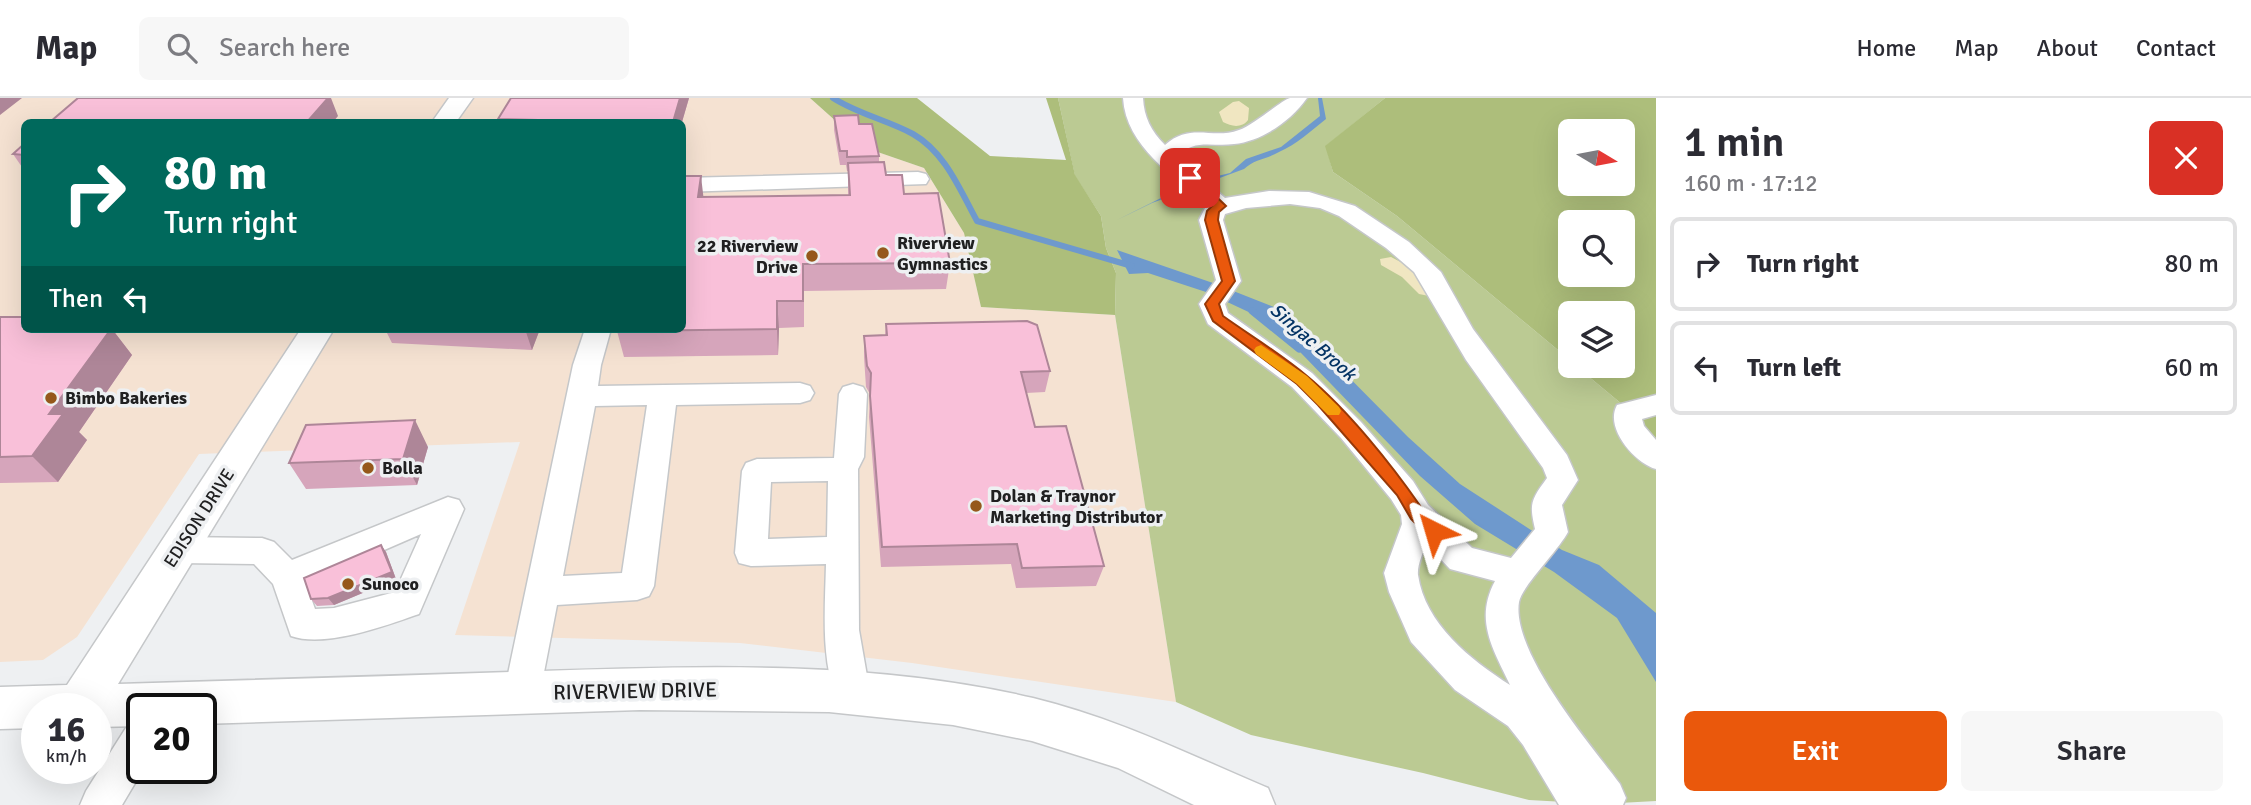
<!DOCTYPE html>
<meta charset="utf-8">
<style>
body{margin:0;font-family:Signika,sans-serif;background:#f7f7f7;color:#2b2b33;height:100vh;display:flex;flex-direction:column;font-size:26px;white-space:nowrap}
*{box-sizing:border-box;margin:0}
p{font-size:23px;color:#7c7c81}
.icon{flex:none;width:38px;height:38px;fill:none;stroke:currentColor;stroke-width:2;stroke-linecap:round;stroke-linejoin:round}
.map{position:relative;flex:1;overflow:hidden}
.details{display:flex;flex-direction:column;background:#fff;width:595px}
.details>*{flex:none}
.hud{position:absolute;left:21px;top:21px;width:665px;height:214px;border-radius:10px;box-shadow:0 7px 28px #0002;background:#00695c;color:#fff;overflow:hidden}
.needle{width:46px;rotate:100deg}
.fabs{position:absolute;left:1558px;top:21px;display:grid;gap:14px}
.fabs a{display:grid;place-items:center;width:77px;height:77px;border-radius:10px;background:#fff;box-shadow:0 7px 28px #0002;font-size:35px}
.speed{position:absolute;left:21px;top:595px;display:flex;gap:14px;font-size:35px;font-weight:700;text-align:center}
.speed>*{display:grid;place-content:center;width:91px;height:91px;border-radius:50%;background:#fff;box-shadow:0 7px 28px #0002;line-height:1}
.speed small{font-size:18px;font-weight:400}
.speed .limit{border:4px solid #111;border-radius:10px;background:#fff;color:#111}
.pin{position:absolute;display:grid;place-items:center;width:60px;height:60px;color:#fff;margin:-30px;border-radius:14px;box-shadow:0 4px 10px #0006}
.me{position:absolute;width:77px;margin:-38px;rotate:320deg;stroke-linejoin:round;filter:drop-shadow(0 0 5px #0008)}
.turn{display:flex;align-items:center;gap:24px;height:147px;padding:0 28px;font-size:32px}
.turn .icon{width:91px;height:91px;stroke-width:2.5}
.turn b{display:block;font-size:49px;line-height:60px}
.then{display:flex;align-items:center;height:66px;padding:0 28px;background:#0003;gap:14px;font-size:26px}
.round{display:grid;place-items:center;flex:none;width:74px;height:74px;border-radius:10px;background:#f7f7f7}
.head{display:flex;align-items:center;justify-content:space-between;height:119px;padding:0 28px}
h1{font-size:42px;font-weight:600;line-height:52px}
.primary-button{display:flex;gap:14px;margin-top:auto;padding:14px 28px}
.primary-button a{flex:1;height:80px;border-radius:10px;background:#ea580c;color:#fff;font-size:28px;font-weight:600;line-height:80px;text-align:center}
.primary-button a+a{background:#f7f7f7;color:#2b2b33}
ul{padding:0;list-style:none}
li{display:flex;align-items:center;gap:21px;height:94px;margin:0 14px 10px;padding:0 14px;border:4px solid #e1e1e2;border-radius:10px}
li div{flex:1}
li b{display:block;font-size:26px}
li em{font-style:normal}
header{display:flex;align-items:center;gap:42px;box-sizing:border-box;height:98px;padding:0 35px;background:#fff;border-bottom:2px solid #e1e1e2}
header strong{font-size:33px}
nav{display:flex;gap:38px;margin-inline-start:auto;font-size:24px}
.search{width:490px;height:63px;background:#f7f7f7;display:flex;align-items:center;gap:18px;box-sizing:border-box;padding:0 24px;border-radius:10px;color:#7c7c81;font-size:26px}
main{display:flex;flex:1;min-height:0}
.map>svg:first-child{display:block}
.industrial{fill:#f5e2d2;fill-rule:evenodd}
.green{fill:#bbca93}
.forest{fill:#adbe7b;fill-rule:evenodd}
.sand{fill:#f0e6c1}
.water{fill:#6e99cd}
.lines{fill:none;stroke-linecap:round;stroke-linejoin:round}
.stream-far1{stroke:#6e99cd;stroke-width:6}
.stream{stroke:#6e99cd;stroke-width:7}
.minor-casing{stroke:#c5c7c9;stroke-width:3}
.major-casing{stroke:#c5c7c9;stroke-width:3}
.minor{fill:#fff;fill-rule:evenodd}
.major{fill:#fff;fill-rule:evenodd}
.wall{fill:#d6a5bb}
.shaded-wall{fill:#ae8698}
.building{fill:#f9c0d9;stroke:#ae8698;stroke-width:2}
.route{fill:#ea580c;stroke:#983908;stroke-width:2}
.slow{fill:#f59e0b}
.poi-dot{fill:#95581b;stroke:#eef0f2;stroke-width:2.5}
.labels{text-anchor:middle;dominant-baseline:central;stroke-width:7;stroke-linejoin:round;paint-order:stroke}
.poi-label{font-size:18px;font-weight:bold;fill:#202021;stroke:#eef0f2;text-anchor:start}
.street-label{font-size:18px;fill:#202021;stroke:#eef0f2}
.water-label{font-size:19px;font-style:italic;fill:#053464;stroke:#eef0f2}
.near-street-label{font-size:21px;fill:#202021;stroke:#eef0f2}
</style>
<header>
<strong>Map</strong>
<div class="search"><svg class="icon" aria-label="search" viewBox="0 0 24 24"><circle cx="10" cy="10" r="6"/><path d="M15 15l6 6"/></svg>Search here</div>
<nav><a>Home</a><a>Map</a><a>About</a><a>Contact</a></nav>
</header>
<main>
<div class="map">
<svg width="1656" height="707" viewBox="0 0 1656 707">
<rect width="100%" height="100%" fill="#eef0f2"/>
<path class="industrial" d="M0,0H810L866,50L924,70L964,135L981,209L1115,217L1176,604L912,565L740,545L455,537L520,344L199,356L77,539L43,562L0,564ZM24,24H682V231H24Z"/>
<path class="green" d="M1058,0H1385L1326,48L1333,74L1397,118L1570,262V268H1576L1635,317L1656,346V703L1601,706L1529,702L1423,675L1251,637L1176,604L1115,217L1116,175L1106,150L1101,118L1075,78Z"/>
<path class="forest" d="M810,0H917L990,58L1066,62L1046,0H1058L1075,77L1101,118L1106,150L1116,175L1115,217L981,209L964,135L924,70L866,50Z
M1385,0H1656V346L1635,317L1576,268H1622V215H1570V262L1397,118L1333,74L1325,48ZM1570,33H1622V86H1570ZM1570,124H1622V177H1570Z"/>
<path class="sand" d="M1239,3L1249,10L1248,22C1242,30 1232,29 1223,24L1219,14L1233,4Z
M1391,159L1412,170L1429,198L1419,196L1402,179L1381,167L1380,161Z"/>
<path class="water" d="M1318,0H1322L1326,21C1311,33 1297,46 1279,54C1267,61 1254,61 1244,71L1152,105L1117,122L1165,98L1205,81L1230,75L1246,61L1281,49L1320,18Z
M1117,152L1213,185L1274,209L1307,237L1408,339L1460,386L1562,452L1599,467L1656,515V584L1617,520L1554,474L1475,426L1420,378L1272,225L1206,194L1148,175L1129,176Z"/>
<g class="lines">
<path class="stream-far1" d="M833,0C858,16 887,22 913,36C945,54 960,92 977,123L1132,168"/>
<path class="stream" d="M1252,213L1299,251"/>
<defs>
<path id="minor" d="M1123,0H1143C1144,19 1151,33 1165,47C1191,24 1212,42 1239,32C1254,27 1283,1 1290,0C1295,0 1302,0 1307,0C1291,23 1262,43 1234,46C1211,49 1194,40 1177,59L1225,100L1269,93L1309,94L1355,108L1409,144L1441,174L1473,231L1567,357L1578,382L1562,407L1568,434C1558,453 1522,488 1519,504C1511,554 1591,647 1620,686L1626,700L1623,707H1559L1523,647L1508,628L1455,592L1411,544L1389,494L1384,475L1402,426L1401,417L1391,401L1341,340L1292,289L1208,226L1199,206L1216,182L1199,122L1206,108C1174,77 1126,49 1123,0ZM1290,106L1320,110L1339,118L1386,150L1414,174L1466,262L1543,370L1547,380C1531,402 1529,405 1535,431L1511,460L1472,450L1428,407L1413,383L1361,324L1312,275L1228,215L1225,206L1241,183L1223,122L1225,116L1246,110ZM1426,446L1450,471L1495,483C1474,522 1493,551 1510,587C1471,562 1425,526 1418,477C1417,467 1423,455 1426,446Z
M918,74L926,76L929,81L926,86L682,94V80Z
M585,231H611L601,267L598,288L800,285L810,288L814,295L810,302L800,305L676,307L654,488L649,498L637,502L557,507L540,595L535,607L522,612L509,607L504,595L573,267ZM647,307L622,475L563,478L595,308Z
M853,286L863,289L867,296L864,359L858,371L859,532L870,595L865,607L852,612L839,607C820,565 825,511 826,466L751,468L739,465L735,455L742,373L746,365L757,361L834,360L839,296L843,289ZM828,383L827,439L768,441L771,384Z
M1656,297V317L1642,321L1644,328L1656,342V371C1635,365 1604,330 1617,307Z
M448,399L459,402L464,411L419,516C385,528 325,550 291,538L273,486L254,466L179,465L168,461L163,452L168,443L179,439L262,440L274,444L292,462ZM421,436L395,494L334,510L315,511L306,486Z
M142,620V670H144L122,707H80L86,693L129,625Z"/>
<path id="major" d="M449,0H473L456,24H432Z
M301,231H334L118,586C259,582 400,578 541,573C705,568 872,562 1033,600C1116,620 1190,657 1268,690L1275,707H1194L1118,670L1032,643L953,627L829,614L640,612L201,626V611H142V628L96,629V611H37V630L0,631V589L67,587Z"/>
</defs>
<use href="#minor" class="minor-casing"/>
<use href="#major" class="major-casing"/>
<use href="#minor" class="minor"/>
<use href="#major" class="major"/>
</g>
<path class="wall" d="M511,0H689L682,24H499L498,21Z
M834,18L859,26L879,58V64L886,77L904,96L950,165L946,191L804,193V229L779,230L778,257L624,259L617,233H613L612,231H682L703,99L848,97V73H847L846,67H840L834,32Z
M24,46V72L13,56Z
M0,219L112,231L132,257L79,334L87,342L58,384L0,385Z
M886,226L1050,273L1045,294L1026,295L1035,329L1104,468L1096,488L1016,490L1011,466L881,469L869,319L870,296L866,289L864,259V238L885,237Z
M385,231H540L532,252L392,245Z
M428,349L417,387L306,391L289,365Z
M381,447L386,454L396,481L334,507L317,508L311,501Z"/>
<path class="shaded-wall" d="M0,0H22L0,17Z
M328,0H331L338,18L333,24H307Z
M680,0H689L682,24H673Z
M701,78L704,104L698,99Z
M777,203L779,230L778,257L777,231Z
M91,231H112L132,257L79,334L87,342L58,384L32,358L49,316Z
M525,231H540L532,252Z
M415,322L428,349L417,387L403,361Z
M381,447L386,454L396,481L334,507L328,500Z"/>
<path class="building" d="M78,0H328L307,24H50Z
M511,0H680L673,24H620L498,21Z
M858,17L859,26H872L879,58L847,59V53H840L834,18Z
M24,46V57L13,56Z
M884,64L886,77H902L904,96L938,95L950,165L803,166V203H777V231L617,233L618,231H682V78H701L698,99L850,97L848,65Z
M0,219H24V231H111L49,316H63L32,358L0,359Z
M1027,223L1037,227L1050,273L1021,274L1035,329L1066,328L1104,468L1022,470L1017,446L882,449L870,298L871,275L867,268L864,238L887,237L886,226Z
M415,322L403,361L289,365L306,327Z
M381,447L392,474L328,500L311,501L304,480Z"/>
<path class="route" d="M1185,77H1194L1226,108L1219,114L1218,122L1235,183L1219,206L1223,218C1251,238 1281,256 1307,278C1348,312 1391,366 1421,409C1427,418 1438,423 1443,433L1440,438H1428L1411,421L1397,397L1318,307L1297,286L1213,223L1205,206L1222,183L1205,122L1207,113L1212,108L1185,82Z"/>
<path class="slow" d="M1261,247L1307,278L1339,309L1341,313L1339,317H1328L1297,286L1256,256L1254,252L1256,249Z"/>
<g class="poi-dot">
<circle cx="883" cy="155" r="7"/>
<circle cx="812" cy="158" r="7"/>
<circle cx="51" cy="300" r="7"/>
<circle cx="368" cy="370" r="7"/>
<circle cx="976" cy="408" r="7"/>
<circle cx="348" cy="486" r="7"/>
</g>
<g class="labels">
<g class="poi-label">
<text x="897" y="145">Riverview<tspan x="897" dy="21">Gymnastics</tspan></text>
<text x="798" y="148" text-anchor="end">22 Riverview<tspan x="798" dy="21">Drive</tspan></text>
<text x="65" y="300">Bimbo Bakeries</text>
<text x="382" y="370">Bolla</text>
<text x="990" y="398">Dolan &amp; Traynor<tspan x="990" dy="21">Marketing Distributor</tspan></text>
<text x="362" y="486">Sunoco</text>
</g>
<g class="street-label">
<text transform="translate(199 420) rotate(-57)">EDISON DRIVE</text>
</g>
<g class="water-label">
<text transform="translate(1313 244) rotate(41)">Singac Brook</text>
</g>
<g class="near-street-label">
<text transform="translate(635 593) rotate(-1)">RIVERVIEW DRIVE</text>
</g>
</g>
</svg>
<div class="fabs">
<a><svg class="needle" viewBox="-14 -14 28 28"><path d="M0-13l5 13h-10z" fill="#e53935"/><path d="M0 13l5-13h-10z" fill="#7c7c81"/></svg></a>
<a><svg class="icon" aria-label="search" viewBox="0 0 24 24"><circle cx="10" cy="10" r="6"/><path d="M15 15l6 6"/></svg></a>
<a><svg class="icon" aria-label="layers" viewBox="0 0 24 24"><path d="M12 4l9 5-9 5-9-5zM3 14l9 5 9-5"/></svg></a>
</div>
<div class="speed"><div>16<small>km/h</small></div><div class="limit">20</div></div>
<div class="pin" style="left:1190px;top:80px;background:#d93025"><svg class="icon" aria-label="arrive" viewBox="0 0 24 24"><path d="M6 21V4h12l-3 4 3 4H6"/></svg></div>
<svg class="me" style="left:1434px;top:433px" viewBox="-20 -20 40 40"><path d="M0-17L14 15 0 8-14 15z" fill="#ea580c" stroke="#fff" stroke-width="4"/></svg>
<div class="hud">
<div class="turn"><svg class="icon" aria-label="right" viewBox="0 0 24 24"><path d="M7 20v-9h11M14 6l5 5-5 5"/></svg><div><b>80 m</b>Turn right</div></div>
<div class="then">Then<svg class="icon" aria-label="left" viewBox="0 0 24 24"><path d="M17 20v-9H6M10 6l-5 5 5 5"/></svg></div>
</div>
</div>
<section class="details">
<div class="head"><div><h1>1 min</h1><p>160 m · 17:12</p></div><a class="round" style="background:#d93025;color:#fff"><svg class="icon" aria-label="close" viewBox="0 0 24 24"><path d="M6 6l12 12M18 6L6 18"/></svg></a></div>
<ul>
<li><svg class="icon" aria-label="right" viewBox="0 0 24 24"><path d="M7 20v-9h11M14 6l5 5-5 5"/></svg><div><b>Turn right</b></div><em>80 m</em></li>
<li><svg class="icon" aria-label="left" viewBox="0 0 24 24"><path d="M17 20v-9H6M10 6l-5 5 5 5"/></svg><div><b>Turn left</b></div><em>60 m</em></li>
</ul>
<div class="primary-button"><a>Exit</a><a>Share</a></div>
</section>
</main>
